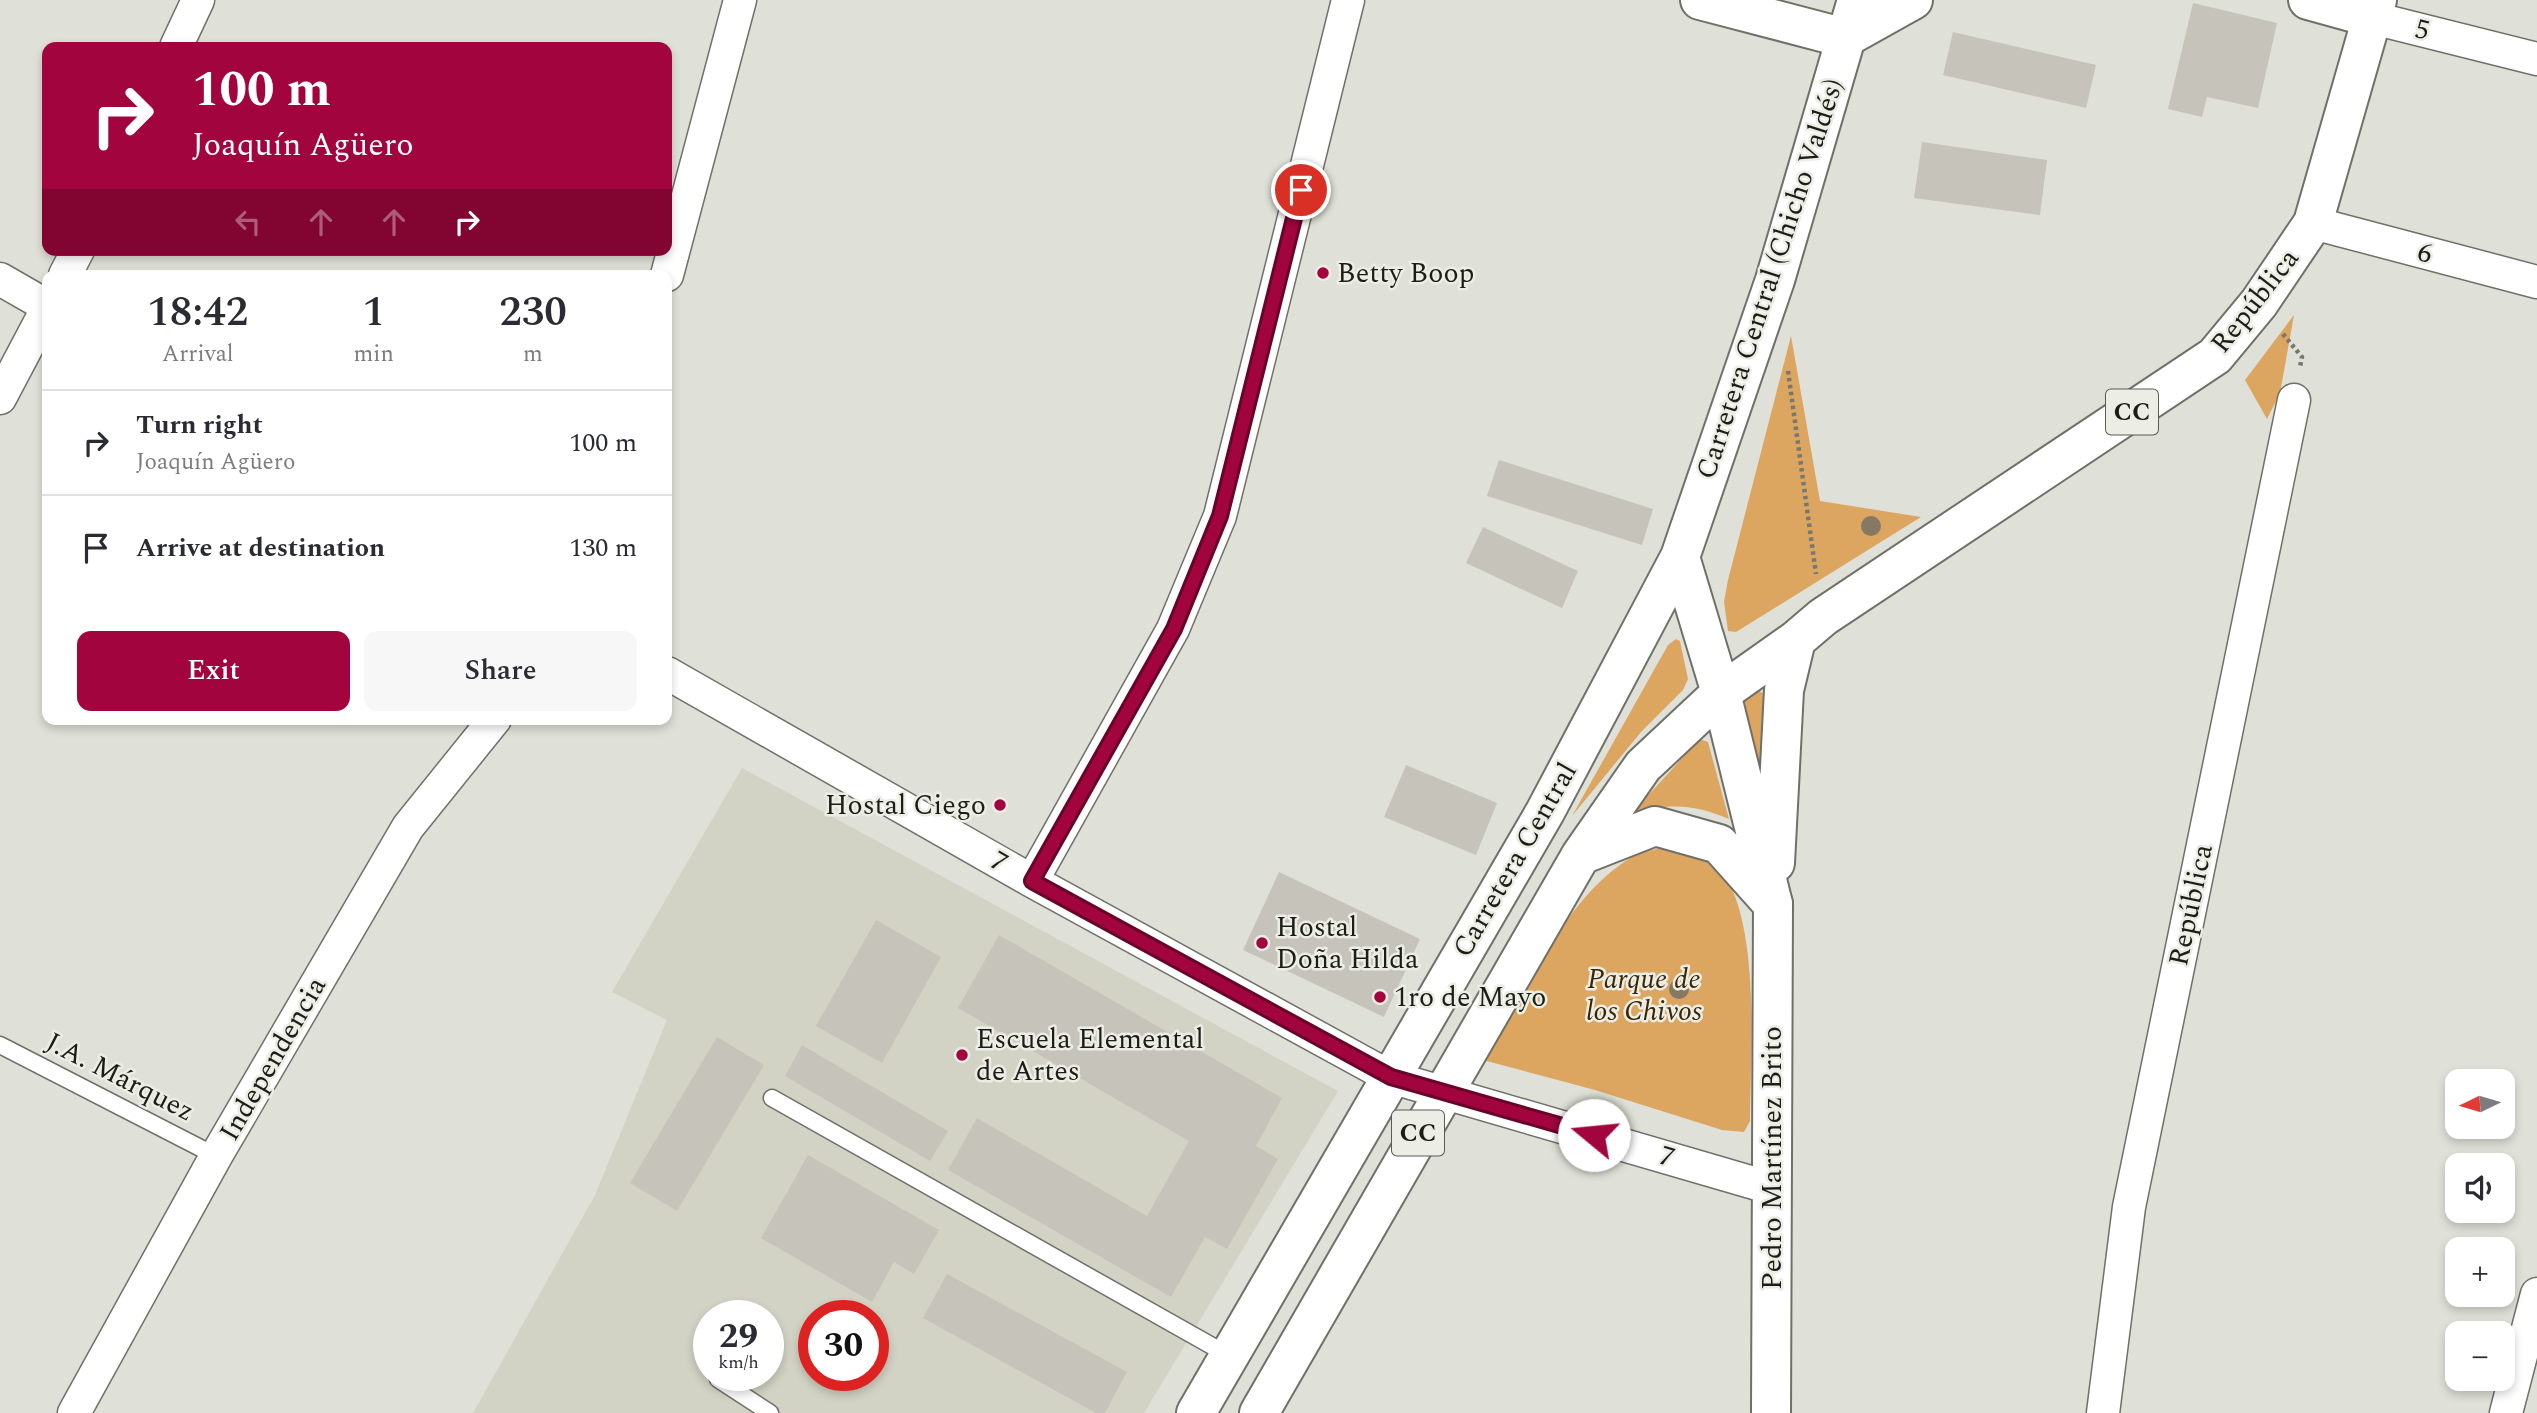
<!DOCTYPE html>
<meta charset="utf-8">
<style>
body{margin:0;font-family:Spectral,serif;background:#f7f7f7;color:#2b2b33;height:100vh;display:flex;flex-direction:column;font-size:26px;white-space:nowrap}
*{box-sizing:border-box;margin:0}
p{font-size:23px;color:#7c7c81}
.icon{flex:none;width:38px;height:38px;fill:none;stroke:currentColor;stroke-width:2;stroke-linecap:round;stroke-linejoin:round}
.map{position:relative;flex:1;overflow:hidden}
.drawer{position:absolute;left:42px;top:270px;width:630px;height:455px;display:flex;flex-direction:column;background:#fff;border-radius:14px;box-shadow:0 4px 10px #0003}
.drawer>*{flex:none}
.banner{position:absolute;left:42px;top:42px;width:630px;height:214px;border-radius:14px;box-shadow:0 4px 10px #0003;background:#a2053e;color:#fff;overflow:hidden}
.needle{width:46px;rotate:265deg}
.fabs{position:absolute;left:2445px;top:1069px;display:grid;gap:14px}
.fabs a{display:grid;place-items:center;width:70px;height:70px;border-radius:14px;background:#fff;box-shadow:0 4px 10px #0003;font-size:35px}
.speed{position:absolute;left:693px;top:1300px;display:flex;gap:14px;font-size:35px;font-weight:700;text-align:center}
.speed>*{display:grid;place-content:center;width:91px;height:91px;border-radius:50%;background:#fff;box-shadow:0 4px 10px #0003;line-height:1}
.speed small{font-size:18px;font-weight:400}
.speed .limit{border:10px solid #d22;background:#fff;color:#111}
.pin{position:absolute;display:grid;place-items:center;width:60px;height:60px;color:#fff;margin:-30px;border:4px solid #fff;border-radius:50%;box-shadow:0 2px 7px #0007}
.me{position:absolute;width:77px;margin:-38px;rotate:287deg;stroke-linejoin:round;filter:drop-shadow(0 0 5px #0008)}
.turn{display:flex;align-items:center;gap:24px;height:147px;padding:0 35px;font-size:32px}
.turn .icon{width:91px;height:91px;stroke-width:2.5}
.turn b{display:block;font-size:49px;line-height:60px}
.lanes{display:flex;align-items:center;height:66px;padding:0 35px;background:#0003;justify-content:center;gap:35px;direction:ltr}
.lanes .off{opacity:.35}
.eta{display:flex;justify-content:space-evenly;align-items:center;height:119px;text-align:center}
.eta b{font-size:42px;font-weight:600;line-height:49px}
.action{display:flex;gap:14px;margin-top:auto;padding:14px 35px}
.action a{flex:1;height:80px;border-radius:14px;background:#a2053e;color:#fff;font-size:28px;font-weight:600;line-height:80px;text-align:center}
.action a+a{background:#f7f7f7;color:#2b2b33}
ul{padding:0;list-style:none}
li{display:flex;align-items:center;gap:21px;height:105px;padding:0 35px;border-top:2px solid #e1e1e2}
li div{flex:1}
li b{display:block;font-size:26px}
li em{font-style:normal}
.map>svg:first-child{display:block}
.built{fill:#d2d3c4;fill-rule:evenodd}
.green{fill:#dca560}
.building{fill:#c6c3bb}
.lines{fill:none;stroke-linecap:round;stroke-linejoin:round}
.service-casing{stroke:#6f7068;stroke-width:19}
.minor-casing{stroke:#6f7068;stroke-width:35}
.tertiary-casing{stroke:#6f7068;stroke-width:42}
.primary-casing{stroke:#6f7068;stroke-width:42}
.path{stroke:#777872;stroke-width:4.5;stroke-dasharray:3.5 3.5;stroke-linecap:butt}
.service{stroke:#fff;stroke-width:16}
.minor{stroke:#fff;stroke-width:32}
.tertiary{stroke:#fff;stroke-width:38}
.primary{stroke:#fff;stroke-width:38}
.tree{fill:#857963}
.route-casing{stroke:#690328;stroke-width:18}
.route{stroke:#a2053e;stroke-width:12}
.poi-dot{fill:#a2053e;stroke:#ecede4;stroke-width:2.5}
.labels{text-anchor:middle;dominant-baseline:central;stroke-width:5;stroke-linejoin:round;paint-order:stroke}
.shield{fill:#ecede4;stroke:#5a5b56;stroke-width:2}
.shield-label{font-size:26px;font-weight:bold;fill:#1c1c19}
.street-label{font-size:28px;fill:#1c1c19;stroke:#ecede4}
.poi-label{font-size:28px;fill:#1c1c19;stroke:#ecede4;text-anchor:start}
.park-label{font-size:28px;font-style:italic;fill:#3b2504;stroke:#ecede4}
</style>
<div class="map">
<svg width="2537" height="1413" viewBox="0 0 2537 1413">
<rect width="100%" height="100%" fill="#dfe0d7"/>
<path class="built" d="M742,768L1338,1091L1144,1413H473L595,1195L667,1020L612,992ZM709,1316H768V1376H709ZM814,1316H873V1376H814Z"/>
<path class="green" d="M2294,315L2280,393L2267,419L2245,380Z
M1791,336L1820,501L1921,517L1736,632L1728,631L1724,602L1728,580Z
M1676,639L1680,641L1688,679L1683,690L1641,732L1572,816L1668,645Z
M1757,690L1763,693L1766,810L1741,707L1743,701Z
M1702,740L1708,742L1729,819C1693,804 1668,803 1631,814L1696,743Z
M1663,847C1676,850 1704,853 1714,862C1763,909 1750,1056 1750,1121L1744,1132L1722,1130L1595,1090L1483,1060C1523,994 1565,897 1632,857C1641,852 1653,850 1663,847Z"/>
<path class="building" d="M2193,3L2277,23L2258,108L2207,97L2202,117L2168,109Z
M1953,32L2096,65L2086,108L1943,75Z
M1922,142L2047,160L2040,215L1914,198Z
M1499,460L1653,509L1642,545L1487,496Z
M1483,527L1578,571L1562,608L1466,563Z
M1406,765L1497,803L1476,855L1384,817Z
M1279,872L1420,939L1384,1017L1243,950Z
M876,920L941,957L882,1063L816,1026Z
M999,935L1282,1098L1256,1146L1278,1159L1227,1249L1205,1237L1171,1297L948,1170L977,1118L1147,1216L1189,1141L958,1008Z
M717,1037L764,1065L677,1211L630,1183Z
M802,1045L948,1131L930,1161L785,1076Z
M808,1155L939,1230L914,1274L894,1262L872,1302L761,1238Z
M947,1274L1127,1372L1105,1413H1096L923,1318Z"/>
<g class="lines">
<defs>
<path id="service" d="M0,1045L216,1156
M772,1098L1228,1355
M718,1379L770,1413"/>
<path id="minor" d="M2373,18L2537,59
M176,47L198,0
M2313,223L2537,282
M65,275L78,250
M667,275L740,0
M0,279L47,306
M0,398L47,309
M667,673L1032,881L1390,1077L1771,1188
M1032,881L1173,629L1220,516L1348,0
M74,1413L216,1156L408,827L495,719
M2103,1413L2129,1207L2294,400
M2506,1413L2537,1294"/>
<path id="tertiary" d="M1700,0L1845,38L1913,0
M2308,0L2373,18
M1771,1413L1773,904"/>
<path id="primary" d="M1680,557L1721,693L1773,904
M1581,855L1655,826L1719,844L1769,900
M1775,863L1784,690L1796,640
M1196,1413L1545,812L1680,557L1775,280L1857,0
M1259,1413L1581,855L1643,766L1721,693L1796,640L1823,617L2215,356L2259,303L2313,223L2377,0"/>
</defs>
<use href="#service" class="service-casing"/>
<use href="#minor" class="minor-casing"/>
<use href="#tertiary" class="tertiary-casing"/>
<use href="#primary" class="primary-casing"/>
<path class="path" d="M2283,334L2302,357L2300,367
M1788,371L1816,574"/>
<use href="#service" class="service"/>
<use href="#minor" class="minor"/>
<use href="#tertiary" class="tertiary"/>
<use href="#primary" class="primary"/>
</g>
<g class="tree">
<circle cx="1871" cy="526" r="10"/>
<circle cx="1679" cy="989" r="10"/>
</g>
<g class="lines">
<defs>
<path id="route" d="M1301,190L1220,516L1174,629L1032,881L1391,1077L1594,1135"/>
</defs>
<use href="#route" class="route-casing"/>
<use href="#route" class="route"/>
</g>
<g class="poi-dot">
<circle cx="1323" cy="273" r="7"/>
<circle cx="1000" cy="805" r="7"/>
<circle cx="1262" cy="943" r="7"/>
<circle cx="1380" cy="997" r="7"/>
<circle cx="962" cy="1055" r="7"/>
</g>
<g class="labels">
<g class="shield">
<rect x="2106" y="389.5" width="52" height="45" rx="5"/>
<rect x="1392" y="1110.5" width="52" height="45" rx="5"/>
</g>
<g class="shield-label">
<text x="2132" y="412">CC</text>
<text x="1418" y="1133">CC</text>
</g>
<g class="street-label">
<text transform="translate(2422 30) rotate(14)">5</text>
<text transform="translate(2425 253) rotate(15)">6</text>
<text transform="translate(1770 279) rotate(-72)">Carretera Central (Chicho Valdés)</text>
<text transform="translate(2255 301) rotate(-52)">República</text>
<text transform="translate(1515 860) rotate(-60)">Carretera Central</text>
<text transform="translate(999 862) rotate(30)">7</text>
<text transform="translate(2191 905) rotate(-78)">República</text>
<text transform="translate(273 1059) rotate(-60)">Independencia</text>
<text transform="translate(120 1077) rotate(27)">J.A. Márquez</text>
<text transform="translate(1667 1157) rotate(17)">7</text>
<text transform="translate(1772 1158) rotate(-90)">Pedro Martínez Brito</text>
</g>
<g class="poi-label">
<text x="1337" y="273">Betty Boop</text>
<text x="986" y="805" text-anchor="end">Hostal Ciego</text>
<text x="1276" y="927">Hostal<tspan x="1276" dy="32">Doña Hilda</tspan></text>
<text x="1394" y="997">1ro de Mayo</text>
<text x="976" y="1039">Escuela Elemental<tspan x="976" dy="32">de Artes</tspan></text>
</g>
<g class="park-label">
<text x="1644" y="979">Parque de<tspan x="1644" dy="32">los Chivos</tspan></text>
</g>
</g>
</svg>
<div class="fabs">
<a><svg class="needle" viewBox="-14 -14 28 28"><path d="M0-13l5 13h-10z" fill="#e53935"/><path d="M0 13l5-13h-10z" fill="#7c7c81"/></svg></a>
<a><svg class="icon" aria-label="sound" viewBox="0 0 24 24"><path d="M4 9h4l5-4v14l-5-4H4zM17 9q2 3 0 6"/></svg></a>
<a>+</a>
<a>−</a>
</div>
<div class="speed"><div>29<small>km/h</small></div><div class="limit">30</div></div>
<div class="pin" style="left:1301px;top:190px;background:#d93025"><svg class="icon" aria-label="arrive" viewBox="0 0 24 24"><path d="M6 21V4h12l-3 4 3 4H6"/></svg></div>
<svg class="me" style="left:1594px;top:1135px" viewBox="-20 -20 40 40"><circle r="19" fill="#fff"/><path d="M0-13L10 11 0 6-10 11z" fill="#a2053e"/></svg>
<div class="banner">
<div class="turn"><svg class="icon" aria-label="right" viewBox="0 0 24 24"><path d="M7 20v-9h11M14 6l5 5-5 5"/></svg><div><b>100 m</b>Joaquín Agüero</div></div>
<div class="lanes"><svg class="icon off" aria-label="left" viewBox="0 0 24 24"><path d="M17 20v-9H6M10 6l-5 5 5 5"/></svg><svg class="icon off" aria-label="ahead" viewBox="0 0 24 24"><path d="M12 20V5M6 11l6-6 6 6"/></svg><svg class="icon off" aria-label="ahead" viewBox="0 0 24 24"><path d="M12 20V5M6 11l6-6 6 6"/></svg><svg class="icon" aria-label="right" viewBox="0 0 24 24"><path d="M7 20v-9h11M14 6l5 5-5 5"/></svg></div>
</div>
<section class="drawer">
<div class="eta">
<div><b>18:42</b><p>Arrival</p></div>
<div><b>1</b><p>min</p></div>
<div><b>230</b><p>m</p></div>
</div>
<ul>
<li><svg class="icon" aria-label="right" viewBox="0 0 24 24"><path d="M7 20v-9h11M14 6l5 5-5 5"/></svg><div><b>Turn right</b><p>Joaquín Agüero</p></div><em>100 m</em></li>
<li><svg class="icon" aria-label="arrive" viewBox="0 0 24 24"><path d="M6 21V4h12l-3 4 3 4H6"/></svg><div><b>Arrive at destination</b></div><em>130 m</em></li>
</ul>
<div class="action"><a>Exit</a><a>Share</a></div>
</section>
</div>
